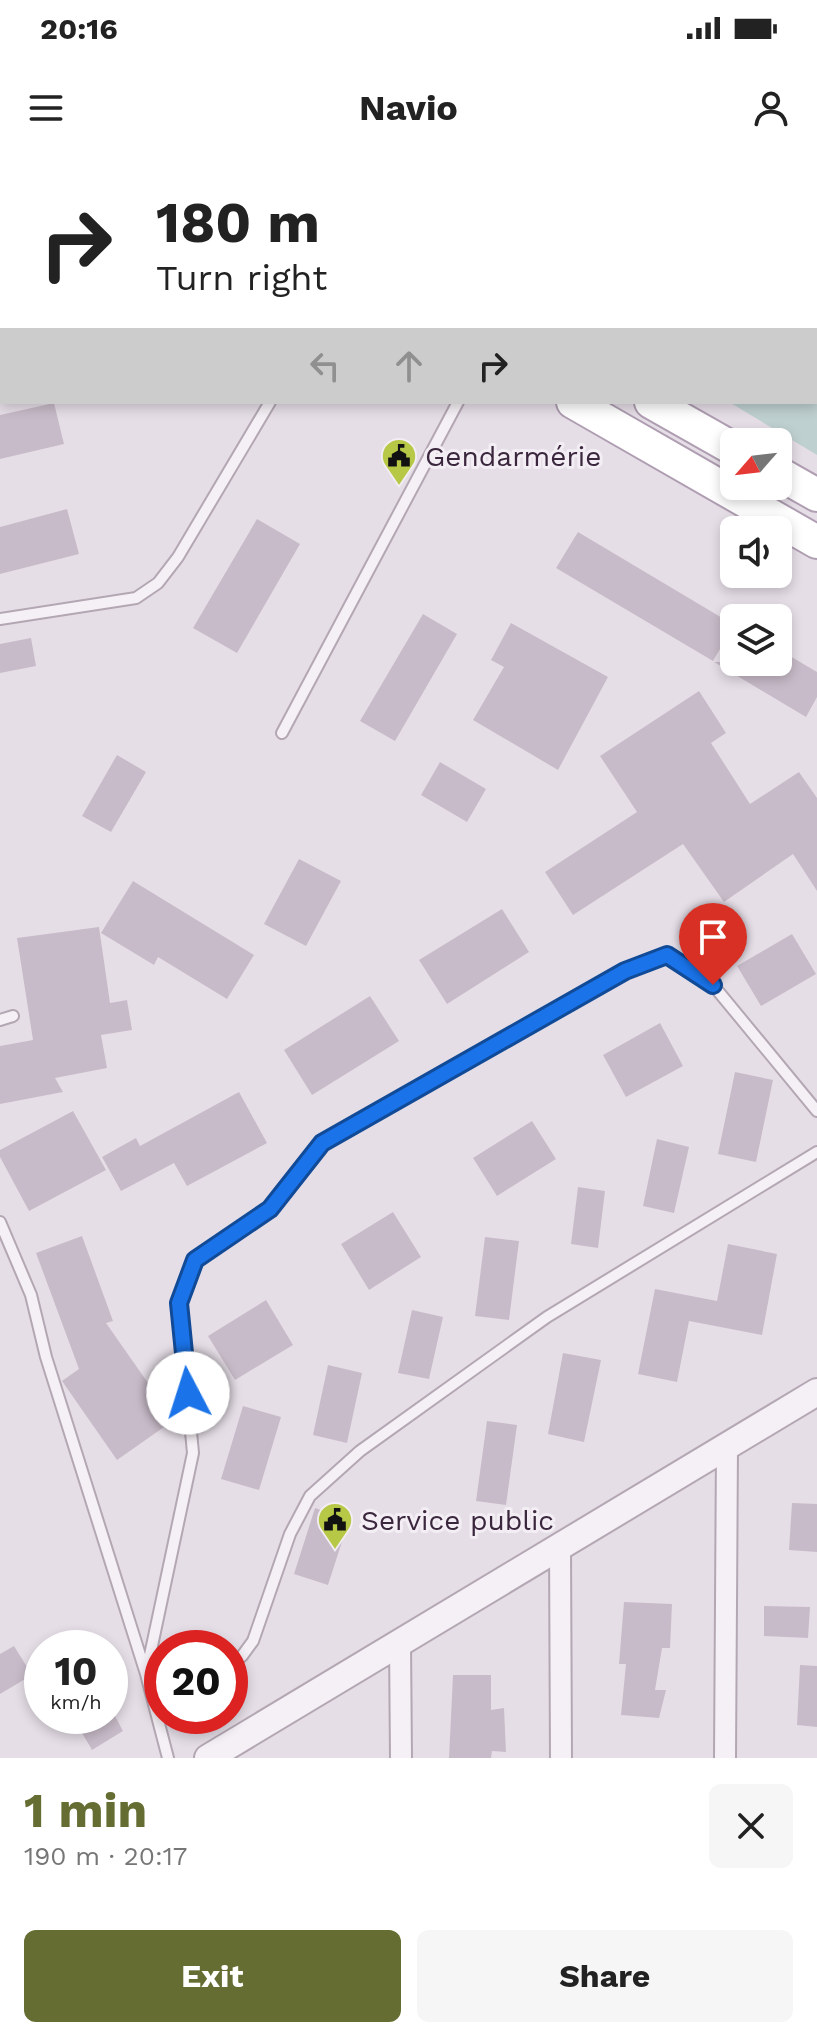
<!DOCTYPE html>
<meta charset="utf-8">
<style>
body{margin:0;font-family:"Work Sans",sans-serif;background:#f6f6f6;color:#222;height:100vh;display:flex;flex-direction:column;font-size:30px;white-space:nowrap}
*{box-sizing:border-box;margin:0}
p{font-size:26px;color:#767676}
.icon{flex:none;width:44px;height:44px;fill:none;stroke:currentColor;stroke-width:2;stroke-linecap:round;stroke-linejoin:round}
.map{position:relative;height:1598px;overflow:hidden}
.side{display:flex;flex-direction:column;background:#fff;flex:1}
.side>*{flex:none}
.hud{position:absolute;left:0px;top:0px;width:818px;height:244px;box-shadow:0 4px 12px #0003;background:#fff;color:#222;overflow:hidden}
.needle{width:52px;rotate:242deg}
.controls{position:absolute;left:720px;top:268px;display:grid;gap:16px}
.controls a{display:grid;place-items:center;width:72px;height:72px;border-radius:12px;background:#fff;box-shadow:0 4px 12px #0003;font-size:40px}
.speed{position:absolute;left:24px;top:1470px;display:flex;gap:16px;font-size:40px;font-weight:700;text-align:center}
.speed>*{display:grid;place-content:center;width:104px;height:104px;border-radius:50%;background:#fff;box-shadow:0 4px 12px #0003;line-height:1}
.speed small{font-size:20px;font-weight:400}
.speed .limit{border:12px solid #d22;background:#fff;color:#111}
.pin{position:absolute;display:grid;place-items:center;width:68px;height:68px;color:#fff;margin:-82px -34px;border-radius:50% 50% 50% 0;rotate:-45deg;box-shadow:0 0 8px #0007}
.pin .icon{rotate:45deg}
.me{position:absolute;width:88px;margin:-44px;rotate:355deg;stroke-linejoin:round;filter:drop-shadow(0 0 6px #0008)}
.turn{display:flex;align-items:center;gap:28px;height:168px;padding:0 24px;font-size:36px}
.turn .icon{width:104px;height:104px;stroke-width:2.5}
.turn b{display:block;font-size:56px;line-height:68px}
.lanes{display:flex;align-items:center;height:76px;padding:0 24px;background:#0003;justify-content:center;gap:40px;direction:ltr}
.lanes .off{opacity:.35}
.round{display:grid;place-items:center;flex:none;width:84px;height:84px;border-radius:12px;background:#f6f6f6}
.headline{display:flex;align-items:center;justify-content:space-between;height:136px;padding:0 24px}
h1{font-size:48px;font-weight:700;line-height:60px;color:#656d32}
.cta{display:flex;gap:16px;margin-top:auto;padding:16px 24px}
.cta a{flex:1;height:92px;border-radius:12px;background:#656d32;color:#fff;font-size:32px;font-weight:700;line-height:92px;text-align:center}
.cta a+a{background:#f6f6f6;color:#222}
.status{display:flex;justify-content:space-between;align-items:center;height:56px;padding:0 40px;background:#fff;direction:ltr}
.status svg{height:22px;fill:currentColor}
header{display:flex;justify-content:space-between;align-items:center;height:104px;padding:0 24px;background:#fff;font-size:36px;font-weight:700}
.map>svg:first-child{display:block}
.green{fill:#bfd0d0}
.building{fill:#c8bbc9}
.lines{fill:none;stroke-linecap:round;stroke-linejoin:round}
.service-casing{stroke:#b3a7b4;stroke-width:14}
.minor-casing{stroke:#b3a7b4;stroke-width:24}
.tertiary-casing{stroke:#b3a7b4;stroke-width:30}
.primary-casing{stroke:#af9db2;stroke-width:36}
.service{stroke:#f5f0f5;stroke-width:10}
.minor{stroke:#f5f0f5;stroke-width:20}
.tertiary{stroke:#f5f0f5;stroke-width:26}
.secondary{stroke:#fff;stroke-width:30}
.primary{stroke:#fff;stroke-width:32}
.route-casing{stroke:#114b97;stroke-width:20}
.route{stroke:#1a73e8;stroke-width:14}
.labels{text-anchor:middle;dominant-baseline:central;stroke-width:6;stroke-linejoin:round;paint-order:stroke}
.poi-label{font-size:28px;fill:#3b273d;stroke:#f3edf4;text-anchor:start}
</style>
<div class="status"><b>20:16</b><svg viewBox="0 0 49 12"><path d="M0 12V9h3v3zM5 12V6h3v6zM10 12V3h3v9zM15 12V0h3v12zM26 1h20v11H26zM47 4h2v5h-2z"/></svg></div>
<header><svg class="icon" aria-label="menu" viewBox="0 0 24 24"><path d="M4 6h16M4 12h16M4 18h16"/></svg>Navio<svg class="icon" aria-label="person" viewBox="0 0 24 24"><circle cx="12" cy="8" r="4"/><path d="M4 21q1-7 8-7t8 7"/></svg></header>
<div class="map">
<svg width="817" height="1598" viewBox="0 0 817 1598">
<rect width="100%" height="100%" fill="#e6dee7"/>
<path class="green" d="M817,45V295L729,242H816Z"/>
<path class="building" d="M54,243L64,284L0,299V255Z
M67,349L79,394L0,414V367Z
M257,359L300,384L237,493L193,468Z
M578,372L734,465L713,501L556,408Z
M423,454L457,474L395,581L360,561Z
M511,463L608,517L558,610L473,560L504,507L491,500Z
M31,478L36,506L0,513V484Z
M778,489L817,512V537L806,557L714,502H778Z
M699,531L726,573L711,583L750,644L799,612L817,638V731L793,694L724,742L683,684L573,755L545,712L637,652L600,596Z
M117,595L146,612L111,672L82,656Z
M440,602L486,629L467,662L421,635Z
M299,699L341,721L306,786L264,764Z
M133,721L254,795L227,839L158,797L154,805L101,773Z
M502,749L529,792L447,844L419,800Z
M99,767L110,843L127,840L132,870L101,875L107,908L55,918L63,932L0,944V886L33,880L17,778Z
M792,774L816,814L761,846L737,806Z
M370,836L399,881L312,935L284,890Z
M660,863L683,906L626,937L603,895Z
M735,912L773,920L756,1002L718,994Z
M239,932L267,983L187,1026L174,1003L121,1031L102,997L136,978L140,986Z
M73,951L106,1010L29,1051L0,997V990Z
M532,961L556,999L497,1036L473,998Z
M657,979L689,987L674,1053L643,1046Z
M578,1027L605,1031L598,1088L571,1084Z
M393,1052L421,1097L369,1130L341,1084Z
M82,1076L113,1161L106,1163L174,1260L117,1300L62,1221L79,1209L36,1093Z
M485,1077L519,1081L509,1160L475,1156Z
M728,1084L777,1094L762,1175L689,1161L677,1222L638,1214L655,1129L717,1141Z
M266,1140L293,1185L235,1220L208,1176Z
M412,1150L443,1157L429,1219L398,1213Z
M563,1193L601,1200L584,1282L548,1274Z
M328,1205L362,1213L347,1283L313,1275Z
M243,1246L281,1257L259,1330L221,1319Z
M487,1261L517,1265L506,1345L476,1341Z
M792,1343L817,1344V1392L789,1390Z
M315,1348L349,1360L328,1425L294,1414Z
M624,1442L672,1444L670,1488H662L655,1530H666L659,1558L621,1555L626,1504H619Z
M764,1446L810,1447L808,1478L764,1476Z
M14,1486L32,1515L0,1534V1494Z
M800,1505L817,1506V1567L797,1565Z
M453,1515H491V1550L504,1548L506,1592L492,1591L491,1598H449Z
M72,1556H115L123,1571L92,1590Z"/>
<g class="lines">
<defs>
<path id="service" d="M0,83L2,84
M0,459L136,438L158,423L178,397L270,242
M282,573L458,242
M0,860L13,856
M0,1062L31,1135L46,1197L146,1514L168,1598
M230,1505L242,1496L253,1481L290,1374L310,1336L360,1291L547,1157L817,992
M146,1514L193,1293L179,1143L195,1100L270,1049L322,983L625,811L667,795L713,825L817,951"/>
<path id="minor" d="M691,0V2
M560,1387L561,1598
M400,1482L401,1598
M725,1598L727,1287"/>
<path id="tertiary" d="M208,1598L817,1232"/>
<path id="primary" d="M150,0L153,2
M228,0L232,2
M573,242L817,382
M651,242L734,289
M778,313L817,335"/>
</defs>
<use href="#service" class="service-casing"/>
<use href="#minor" class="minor-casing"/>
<use href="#tertiary" class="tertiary-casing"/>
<use href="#primary" class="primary-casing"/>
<use href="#service" class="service"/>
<use href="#minor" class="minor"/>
<use href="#tertiary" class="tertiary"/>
<path class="secondary" d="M816,27L817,26"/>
<use href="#primary" class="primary"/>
</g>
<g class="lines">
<defs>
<path id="route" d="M188,1233L179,1143L195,1100L270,1049L322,983L625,811L667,795L713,825"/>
</defs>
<use href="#route" class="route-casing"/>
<use href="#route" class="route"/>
</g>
<defs>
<symbol id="civic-pin" viewBox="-11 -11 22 30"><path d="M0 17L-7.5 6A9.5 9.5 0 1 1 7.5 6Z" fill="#b7c846" stroke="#f3edf4"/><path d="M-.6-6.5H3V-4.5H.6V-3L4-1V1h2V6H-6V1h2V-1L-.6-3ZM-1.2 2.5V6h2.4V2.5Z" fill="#111"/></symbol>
</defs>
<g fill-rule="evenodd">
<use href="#civic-pin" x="379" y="276" width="40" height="54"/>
<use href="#civic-pin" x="315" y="1340" width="40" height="54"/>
</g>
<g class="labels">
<g class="poi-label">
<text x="425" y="296">Gendarmérie</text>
<text x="361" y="1360">Service public</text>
</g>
</g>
</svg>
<div class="controls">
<a><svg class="needle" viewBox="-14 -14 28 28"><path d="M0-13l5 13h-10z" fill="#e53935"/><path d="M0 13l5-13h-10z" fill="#767676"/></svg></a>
<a><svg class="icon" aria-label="sound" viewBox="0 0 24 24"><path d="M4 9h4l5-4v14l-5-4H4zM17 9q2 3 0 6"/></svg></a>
<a><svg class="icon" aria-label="layers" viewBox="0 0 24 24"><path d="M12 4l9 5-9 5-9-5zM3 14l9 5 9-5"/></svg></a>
</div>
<div class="speed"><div>10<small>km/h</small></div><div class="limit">20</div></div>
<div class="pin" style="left:713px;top:825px;background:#d93025"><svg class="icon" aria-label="arrive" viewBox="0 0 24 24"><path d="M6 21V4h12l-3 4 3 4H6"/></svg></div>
<svg class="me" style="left:188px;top:1233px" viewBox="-20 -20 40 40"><circle r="19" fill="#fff"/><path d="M0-13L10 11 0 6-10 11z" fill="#1a73e8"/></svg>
<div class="hud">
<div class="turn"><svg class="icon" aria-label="right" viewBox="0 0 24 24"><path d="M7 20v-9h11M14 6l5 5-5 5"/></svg><div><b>180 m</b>Turn right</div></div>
<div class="lanes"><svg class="icon off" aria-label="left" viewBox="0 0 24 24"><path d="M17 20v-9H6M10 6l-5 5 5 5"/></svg><svg class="icon off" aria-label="ahead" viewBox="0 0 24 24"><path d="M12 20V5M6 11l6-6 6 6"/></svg><svg class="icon" aria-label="right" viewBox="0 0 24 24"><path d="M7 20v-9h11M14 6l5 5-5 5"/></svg></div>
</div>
</div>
<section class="side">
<div class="headline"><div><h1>1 min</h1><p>190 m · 20:17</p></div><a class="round"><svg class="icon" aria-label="close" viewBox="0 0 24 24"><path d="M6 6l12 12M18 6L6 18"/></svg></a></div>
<div class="cta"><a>Exit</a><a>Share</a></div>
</section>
